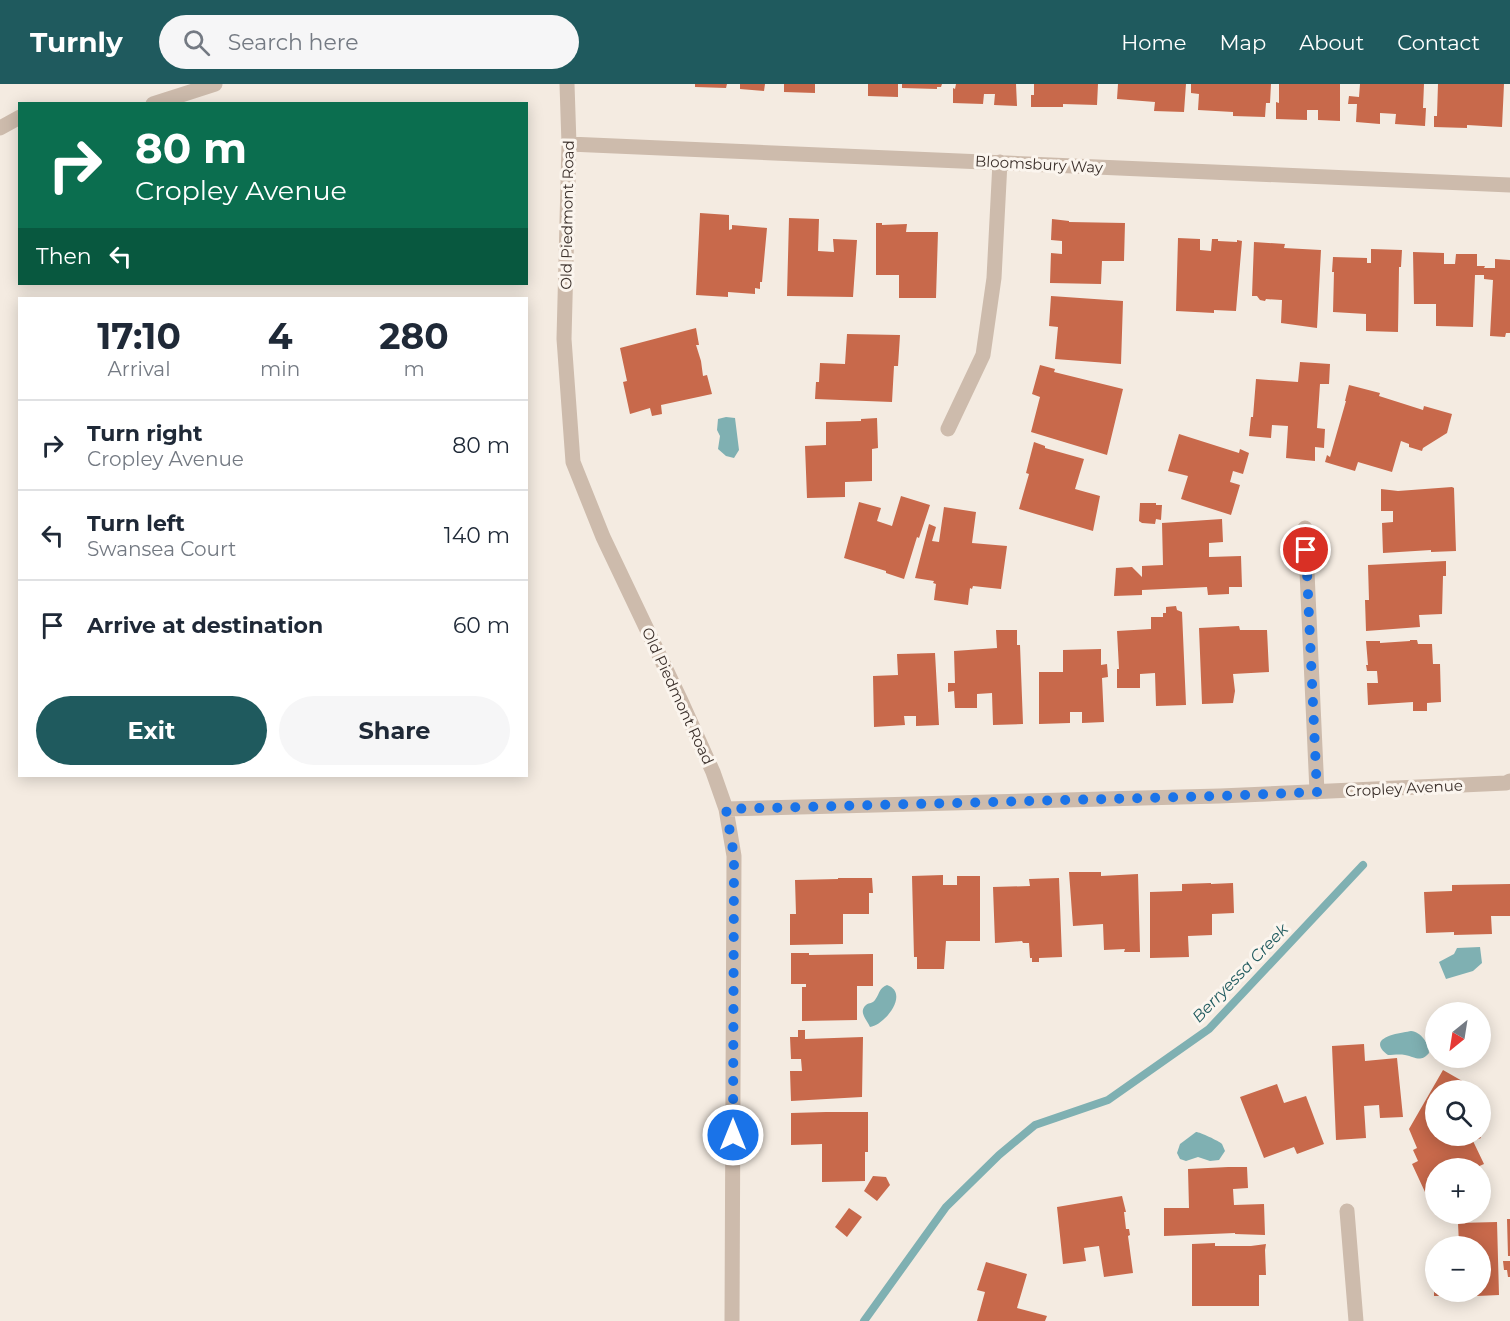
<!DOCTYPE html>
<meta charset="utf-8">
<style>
body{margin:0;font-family:Montserrat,sans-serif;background:#f6f6f7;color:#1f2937;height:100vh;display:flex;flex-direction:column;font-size:22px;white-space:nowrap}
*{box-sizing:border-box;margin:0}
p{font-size:20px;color:#747a83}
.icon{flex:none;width:33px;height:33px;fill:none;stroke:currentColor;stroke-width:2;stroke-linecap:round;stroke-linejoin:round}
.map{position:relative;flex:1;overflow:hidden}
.details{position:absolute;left:18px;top:213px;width:510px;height:480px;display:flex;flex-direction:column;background:#fff;border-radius:0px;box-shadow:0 3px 15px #0003}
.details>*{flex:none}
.guide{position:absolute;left:18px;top:18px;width:510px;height:183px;border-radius:0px;box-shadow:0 3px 15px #0003;background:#0b6e4f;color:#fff;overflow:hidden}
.needle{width:39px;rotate:210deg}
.controls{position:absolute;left:1425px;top:918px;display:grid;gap:12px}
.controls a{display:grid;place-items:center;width:66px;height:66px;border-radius:50%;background:#fff;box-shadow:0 3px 15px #0003;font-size:30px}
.pin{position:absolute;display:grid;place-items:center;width:51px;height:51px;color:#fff;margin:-26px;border:3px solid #fff;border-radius:50%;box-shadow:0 2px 6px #0007}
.me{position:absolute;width:66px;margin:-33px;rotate:0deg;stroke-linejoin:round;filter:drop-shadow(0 0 4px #0008)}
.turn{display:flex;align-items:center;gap:21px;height:126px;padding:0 18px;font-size:27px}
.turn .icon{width:78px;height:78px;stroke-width:2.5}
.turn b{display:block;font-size:42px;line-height:51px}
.then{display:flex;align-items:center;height:57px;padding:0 18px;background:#0003;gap:12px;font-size:22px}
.eta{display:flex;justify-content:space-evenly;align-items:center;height:102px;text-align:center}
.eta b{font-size:36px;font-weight:700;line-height:42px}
.primary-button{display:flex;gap:12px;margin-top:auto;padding:12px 18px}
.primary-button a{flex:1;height:69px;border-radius:36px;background:#1f5a5e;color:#fff;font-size:24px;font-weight:700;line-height:69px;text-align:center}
.primary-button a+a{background:#f6f6f7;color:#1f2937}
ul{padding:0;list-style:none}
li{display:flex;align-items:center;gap:18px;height:90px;padding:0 18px;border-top:2px solid #e0e1e3}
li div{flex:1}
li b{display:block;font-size:22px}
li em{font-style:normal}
header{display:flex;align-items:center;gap:36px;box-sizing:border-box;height:84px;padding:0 30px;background:#1f5a5e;color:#fff}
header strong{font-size:28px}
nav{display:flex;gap:33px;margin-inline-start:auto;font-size:21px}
.search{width:420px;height:54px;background:#f6f6f7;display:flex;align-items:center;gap:15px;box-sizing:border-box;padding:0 21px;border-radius:33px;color:#747a83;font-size:22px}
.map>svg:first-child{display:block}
.water{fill:#7fb0b2}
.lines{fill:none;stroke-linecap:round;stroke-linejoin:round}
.stream{stroke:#7fb0b2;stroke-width:8}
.building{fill:#c8694b}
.minor{stroke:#cdbbac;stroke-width:15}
.route{stroke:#1a73e8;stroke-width:10;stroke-dasharray:0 18}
.labels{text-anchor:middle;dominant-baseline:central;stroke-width:6;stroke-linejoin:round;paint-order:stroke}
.street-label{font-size:15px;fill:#3b302b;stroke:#fbf5ee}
.water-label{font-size:16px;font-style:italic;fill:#1f5a5e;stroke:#fbf5ee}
</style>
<header>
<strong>Turnly</strong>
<div class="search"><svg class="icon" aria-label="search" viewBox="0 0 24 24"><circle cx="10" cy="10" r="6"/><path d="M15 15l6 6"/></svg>Search here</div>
<nav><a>Home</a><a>Map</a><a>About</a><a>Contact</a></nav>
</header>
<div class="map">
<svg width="1510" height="1237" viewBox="0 0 1510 1237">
<rect width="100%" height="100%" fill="#f4ebe1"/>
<path class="water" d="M726,333L735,334L739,366L734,374L726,372L718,365L720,352L717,346L718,335Z
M1480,863L1482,879L1473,887L1446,895L1439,878L1454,870L1457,864Z
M887,901C910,909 885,941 870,943C867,936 858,928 866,921C870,918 872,920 875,916C880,909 879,904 887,901Z
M1411,947C1421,948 1429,959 1429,969C1420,979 1416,973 1405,971C1399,970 1393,971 1388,971C1364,953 1401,949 1411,947Z
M1196,1048C1200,1048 1219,1057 1222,1060L1225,1067L1219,1076L1210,1077L1198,1073L1186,1077L1180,1075L1177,1069L1180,1060Z"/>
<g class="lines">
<path class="stream" d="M864,1237L946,1123L999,1071L1035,1041L1108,1016L1209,945L1363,781"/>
</g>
<path class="building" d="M695,0H727L726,4L695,3Z
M740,0H765L764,7L740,5Z
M784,0H815V9L784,8Z
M868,0H898V13L868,12Z
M902,0H942L941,3H937V5L902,4Z
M956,0H1016L1017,22L994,21L995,10H984L983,20L953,19V4L955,5Z
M1034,0H1098L1097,21L1063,20V23H1031V11H1034Z
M1118,0H1186L1184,28L1154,27L1155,18L1117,15Z
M1191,0H1271L1270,19H1266L1265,33L1233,32V28L1198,26L1199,10L1191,9Z
M1279,0H1340V37L1318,36V26H1307V36L1276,35V18L1279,19Z
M1360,0H1424L1423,24H1426L1425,42L1395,40L1396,30L1380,29V40L1356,38L1357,20H1348L1349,12L1359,13Z
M1438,0H1504L1502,43L1467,41V44L1434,43V32H1437Z
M700,129L729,131V146L732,145V141L767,144L762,198H760V205L755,204V210L728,208V213L696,211Z
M789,134L819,135L818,167L834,168L833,155L857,156L853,213L787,212Z
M1052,135L1069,137V138L1125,139L1124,177H1102L1101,200L1050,199L1051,169L1062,170V157L1051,156Z
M876,139H882V141L907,140L906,148H938L936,214H899V191H876Z
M1178,154L1200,155V166L1211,167L1212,155H1218V157L1237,158V156L1242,157L1236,227L1214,226V229L1176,227Z
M1254,158L1285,160L1284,164L1321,166L1317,244L1281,239L1282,216L1266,215L1265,217L1260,216L1257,212H1252Z
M1371,165L1402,166L1401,183H1399L1398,248L1366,247V230L1333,228L1334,188H1332L1333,173L1367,174V179H1371Z
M1413,168L1444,169V180H1455L1456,170H1477V182H1485L1484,184H1495V175L1510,176V249H1506L1505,253L1490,252L1493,196L1484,195V191H1475L1473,243L1436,242V220H1414Z
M1051,212L1123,217L1121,280L1055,275L1058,243L1049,242Z
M696,244L699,261H696L701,277L703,292L707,291L712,310L661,321L662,330L652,332L650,324L630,330L623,298L627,297L620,264Z
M847,250L900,251L898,282H894L892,318L815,315L816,298H819L820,279L845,280Z
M1300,278L1330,280L1329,300H1320L1317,344L1325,345L1324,364L1315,363V377L1286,374L1288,342L1272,341L1271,354L1249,352L1251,333H1253L1256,295L1298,298Z
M1040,281L1055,285L1054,288L1123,305L1107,371L1031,348L1040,313L1032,310Z
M1349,301L1380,309L1379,312L1423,326L1424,322L1452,330L1447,349L1423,364L1422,367L1409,363V360L1401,357L1392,388L1358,378L1355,387L1325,378L1327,371L1330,373L1346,317H1345Z
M877,334L878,364L872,365V397L845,398V413L807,414L805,362L826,361V338L861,337V335Z
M1179,350L1239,369L1240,365L1249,369L1243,390L1233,387L1230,398L1240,401L1231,431L1181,415L1188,392L1168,387Z
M1034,358L1045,362V364L1084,375L1075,405L1100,412L1093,447L1019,425L1029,390L1026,389Z
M1452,403L1454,404L1456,467L1431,468V466L1383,469L1382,439L1393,438V427H1381V405L1398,407Z
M901,412L930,421L919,454L917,453L904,495L886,489V487L844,474L859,418L881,424L877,437L892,442Z
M1140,419H1156V421H1162L1161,436L1156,435L1155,440L1142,439L1139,437Z
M944,423L976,428L972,459L1007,462L1001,505L973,502L972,505L970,504L968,521L934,516L936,500L933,499L934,497L915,494L929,440L936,443L932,457L939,458Z
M1222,435L1223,458L1209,459V473L1241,472L1242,503H1229V510L1208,511L1207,503L1142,506V511L1114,512L1116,484L1132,483L1142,493V482L1163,481L1162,439Z
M1446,477V492H1443L1442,530L1419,531L1420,543L1366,547L1365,516H1369L1368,481Z
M1176,522L1177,526L1182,528L1186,621L1156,622L1155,589L1140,590V604H1117V585H1119L1117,547L1151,545V533H1163V529H1166V523Z
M1239,542L1240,546H1267L1269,588L1233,590L1235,607L1233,619L1202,620L1199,544Z
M996,546H1017V561H1020L1023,640L993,641L992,609L977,610V624H955L954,607L948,608V599H955L954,567L997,564Z
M1410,556H1417L1418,560H1432L1433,580H1440L1441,618L1427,619V627H1413V618L1368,621L1367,599H1378L1377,587H1367L1366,581H1368L1366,557H1380V559L1410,557Z
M1101,565V581L1107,580L1108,593L1102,594L1104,638L1082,639V628H1070V639L1039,640V588H1063V566Z
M935,569L939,641L916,642V632H904L905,641L874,643L873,592L898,591L897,570Z
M1069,788H1101V792L1138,790L1140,868H1124L1125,865L1104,866L1103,840L1073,842Z
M943,791V801H957V792H980V857H946L944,885H917V873H914L912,792Z
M838,794H872L873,809H869V830H843V860L790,861V830H796L795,796L838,795Z
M1059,794L1062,873L1039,874V878H1032V874H1030L1029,859H1023L1022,857L995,859L993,803L1030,802L1029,795Z
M1211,799V800L1233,799L1234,829L1212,830V851L1188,852L1189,873L1150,874V808L1182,807V800Z
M1510,800V832H1491L1492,850L1454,851V848L1426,849L1424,808L1452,807V801Z
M791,869H809V871L873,870V902H857V936L802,937V903H806V900H791Z
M798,946H805V955L863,953L862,1013L791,1017L790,987H802L801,975H791L790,953H798Z
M1364,960L1365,977L1397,974L1403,1033L1380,1034L1379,1021L1364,1022L1366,1054L1336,1056L1332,962Z
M1443,986L1478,1006H1436V1052H1480L1481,1054L1473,1057L1484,1080L1475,1084H1436V1103L1425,1108L1412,1080L1418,1077L1413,1066L1417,1064L1409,1045Z
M1277,1000L1284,1019L1306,1012L1324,1060L1297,1070L1294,1063L1264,1074L1240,1013Z
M826,1028H868V1068H865V1097L822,1098V1060L791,1061V1029Z
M1228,1083H1247L1248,1104L1233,1105L1234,1121L1264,1120L1265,1151L1235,1150V1149L1164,1152V1124H1189L1188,1085Z
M873,1092L886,1093L890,1101L877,1117L864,1107Z
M1122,1112L1126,1128H1124L1126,1145H1129L1130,1151L1128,1152L1133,1189L1104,1193L1099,1162L1084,1164L1086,1177L1063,1180L1057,1123Z
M849,1124L862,1133L847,1153L835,1143Z
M1507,1135H1510V1172H1508Z
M1497,1138L1499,1211L1477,1212L1476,1208H1480V1162H1452V1160H1459L1458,1139Z
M1215,1159V1162H1251L1266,1160L1265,1166L1266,1191H1259V1222H1192V1160Z
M1503,1177H1510V1193H1508L1507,1186H1504Z
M986,1178L1027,1190L1017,1224L1047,1232L1045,1237H977L985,1208L977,1206Z
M1434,1208H1465V1212H1434Z"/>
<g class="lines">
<path class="minor" d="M567,0L569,60L564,255L573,378L603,453L681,617L713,688L726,725L734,772L732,1237
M153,20L215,0
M0,44L20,33
M569,60L1510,101
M948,345L983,271L994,194L1000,78
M1305,444L1317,708
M726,725L1220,712L1506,699L1510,697
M1347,1127L1356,1237"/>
</g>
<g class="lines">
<path class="route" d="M733,1051L734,772L726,725L1220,712L1317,708L1306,466"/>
</g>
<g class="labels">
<g class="street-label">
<text transform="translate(1039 80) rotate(3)">Bloomsbury Way</text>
<text transform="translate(567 131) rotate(-89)">Old Piedmont Road</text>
<text transform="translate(678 612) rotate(65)">Old Piedmont Road</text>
<text transform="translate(1404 704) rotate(-3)">Cropley Avenue</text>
</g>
<g class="water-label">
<text transform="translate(1240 889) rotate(-46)">Berryessa Creek</text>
</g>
</g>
</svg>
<div class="controls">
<a><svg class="needle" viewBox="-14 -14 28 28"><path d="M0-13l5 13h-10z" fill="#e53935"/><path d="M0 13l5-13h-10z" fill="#747a83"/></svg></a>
<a><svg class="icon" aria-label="search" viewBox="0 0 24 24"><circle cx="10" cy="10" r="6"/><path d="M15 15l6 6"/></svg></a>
<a>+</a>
<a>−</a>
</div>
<div class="pin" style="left:1306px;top:466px;background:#d93025"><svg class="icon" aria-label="arrive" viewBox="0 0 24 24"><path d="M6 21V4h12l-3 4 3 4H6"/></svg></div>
<svg class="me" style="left:733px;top:1051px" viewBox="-20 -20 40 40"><circle r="17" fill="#1a73e8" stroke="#fff" stroke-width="3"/><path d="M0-11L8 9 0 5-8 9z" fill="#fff"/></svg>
<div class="guide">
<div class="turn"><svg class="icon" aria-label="right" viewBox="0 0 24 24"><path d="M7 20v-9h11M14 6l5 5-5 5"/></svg><div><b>80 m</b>Cropley Avenue</div></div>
<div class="then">Then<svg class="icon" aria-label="left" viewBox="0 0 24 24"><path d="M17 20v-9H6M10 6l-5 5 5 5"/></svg></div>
</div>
<section class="details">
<div class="eta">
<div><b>17:10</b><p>Arrival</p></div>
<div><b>4</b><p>min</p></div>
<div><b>280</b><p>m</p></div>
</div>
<ul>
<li><svg class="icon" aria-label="right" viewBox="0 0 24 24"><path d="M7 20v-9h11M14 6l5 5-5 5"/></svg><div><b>Turn right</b><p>Cropley Avenue</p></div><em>80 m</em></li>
<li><svg class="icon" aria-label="left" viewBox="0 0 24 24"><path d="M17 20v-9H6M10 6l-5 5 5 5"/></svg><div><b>Turn left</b><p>Swansea Court</p></div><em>140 m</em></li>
<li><svg class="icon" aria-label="arrive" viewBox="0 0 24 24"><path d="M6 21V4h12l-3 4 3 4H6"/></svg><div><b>Arrive at destination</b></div><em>60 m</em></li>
</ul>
<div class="primary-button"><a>Exit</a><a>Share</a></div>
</section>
</div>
